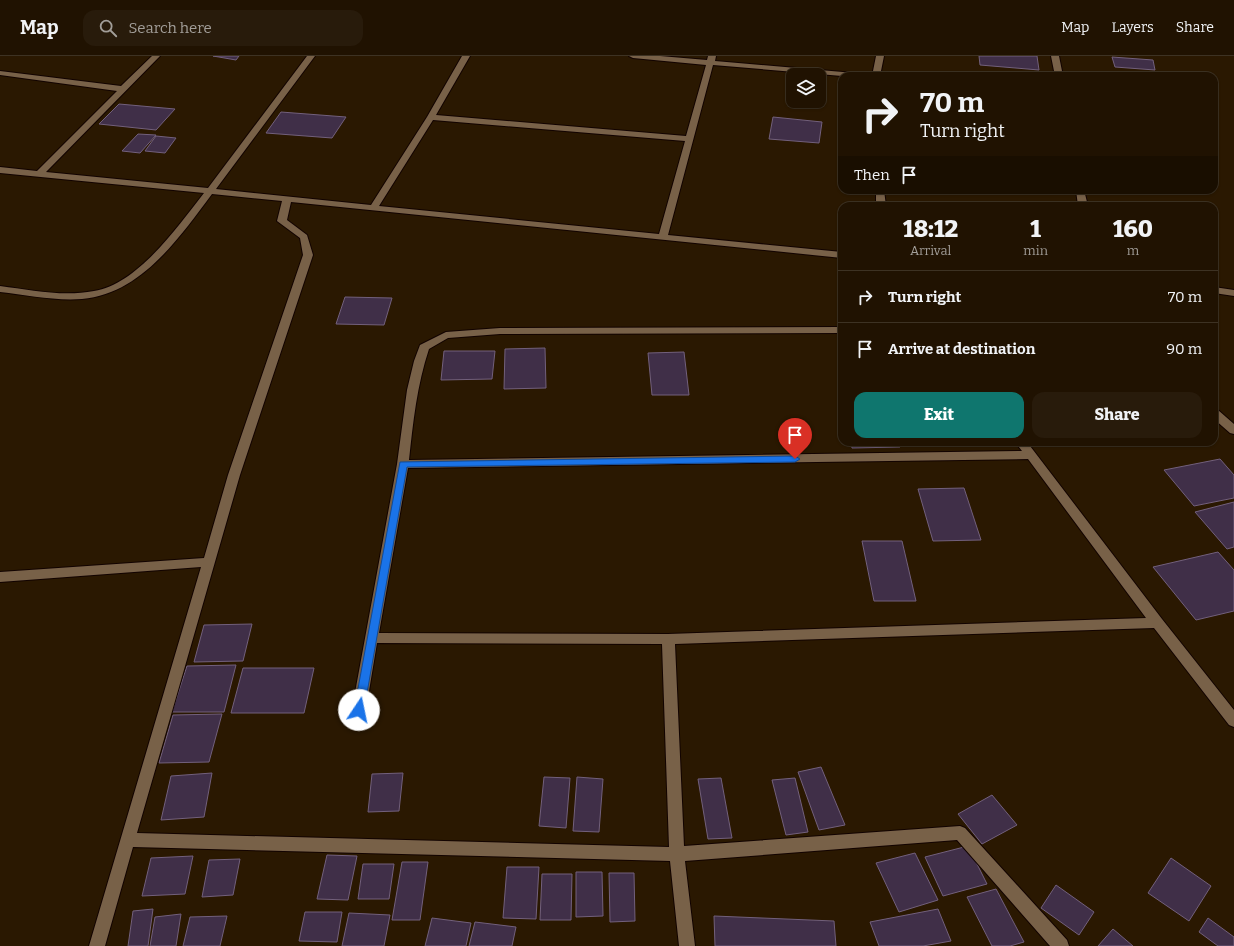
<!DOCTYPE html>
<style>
body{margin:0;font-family:Bitter,serif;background:#281b0b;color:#f1f3f6;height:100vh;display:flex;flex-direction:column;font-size:15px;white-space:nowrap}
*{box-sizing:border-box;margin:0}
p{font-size:13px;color:#a29e99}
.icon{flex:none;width:22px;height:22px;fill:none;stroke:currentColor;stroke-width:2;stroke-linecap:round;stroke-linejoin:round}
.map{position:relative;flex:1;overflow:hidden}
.panel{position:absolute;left:838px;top:146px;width:380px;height:244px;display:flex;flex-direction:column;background:#201201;border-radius:12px;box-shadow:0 1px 3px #0004,0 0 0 1px #3d3223}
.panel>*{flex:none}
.top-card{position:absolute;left:838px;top:16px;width:380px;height:122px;border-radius:12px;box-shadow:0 1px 3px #0004,0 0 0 1px #3d3223;background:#201201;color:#f1f3f6;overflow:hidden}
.buttons{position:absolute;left:786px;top:12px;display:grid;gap:8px}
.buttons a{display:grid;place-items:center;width:40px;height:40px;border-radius:8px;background:#201201;box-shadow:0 1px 3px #0004,0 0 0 1px #3d3223;font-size:20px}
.pin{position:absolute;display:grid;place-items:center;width:34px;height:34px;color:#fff;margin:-41px -17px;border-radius:50% 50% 50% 0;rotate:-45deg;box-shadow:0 0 4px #0007}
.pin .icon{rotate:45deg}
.me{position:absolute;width:44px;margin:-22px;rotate:11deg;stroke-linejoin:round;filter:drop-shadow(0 0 3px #0008)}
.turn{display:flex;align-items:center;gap:14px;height:84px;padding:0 16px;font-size:18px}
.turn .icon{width:52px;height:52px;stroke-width:2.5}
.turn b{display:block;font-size:28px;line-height:34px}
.then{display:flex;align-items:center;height:38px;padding:0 16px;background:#0003;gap:8px;font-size:15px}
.eta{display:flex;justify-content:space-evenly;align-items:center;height:68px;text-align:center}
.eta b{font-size:24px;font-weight:800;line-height:28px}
.button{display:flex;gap:8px;margin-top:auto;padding:8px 16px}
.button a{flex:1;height:46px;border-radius:12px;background:#0f766e;color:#fff;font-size:16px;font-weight:800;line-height:46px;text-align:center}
.button a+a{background:#281b0b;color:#f1f3f6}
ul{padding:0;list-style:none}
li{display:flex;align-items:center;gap:12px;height:52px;padding:0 16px;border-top:1px solid #3d3223}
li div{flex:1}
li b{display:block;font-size:15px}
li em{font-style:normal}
header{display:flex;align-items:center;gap:24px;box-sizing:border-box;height:56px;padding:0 20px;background:#201201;border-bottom:1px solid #3d3223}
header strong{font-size:19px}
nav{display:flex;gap:22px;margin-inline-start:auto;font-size:14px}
.search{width:280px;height:36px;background:#281b0b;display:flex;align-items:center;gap:10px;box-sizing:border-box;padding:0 14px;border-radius:12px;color:#a29e99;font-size:15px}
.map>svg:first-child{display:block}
.building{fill:#402f48;stroke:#72607c}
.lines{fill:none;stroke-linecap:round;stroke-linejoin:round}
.minor-casing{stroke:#120300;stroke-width:2}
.minor{fill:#786148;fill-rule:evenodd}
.route{fill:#1a73e8;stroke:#114b97}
</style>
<header>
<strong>Map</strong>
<div class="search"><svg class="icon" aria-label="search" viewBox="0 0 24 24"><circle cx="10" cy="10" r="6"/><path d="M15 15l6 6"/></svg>Search here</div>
<nav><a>Map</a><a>Layers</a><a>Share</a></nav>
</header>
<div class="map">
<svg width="1234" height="890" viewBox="0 0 1234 890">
<rect width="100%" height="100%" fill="#2a1801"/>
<path class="building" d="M213,0H239L236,4Z
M979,0H1037L1039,14L980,9Z
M1112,1L1153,4L1155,14L1115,11Z
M119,48L175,53L156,74L99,68Z
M281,56L346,61L332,82L266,77Z
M773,61L822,66L819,87L769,83Z
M138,78L156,79L140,97L122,95Z
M156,80L176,82L165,97L145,95Z
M345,241L392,242L384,269L336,268Z
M545,292L546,332L504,333L505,293Z
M444,295H495L492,323L441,324Z
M684,296L689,339H652L648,297Z
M851,386H899L900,391L852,392Z
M1220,403L1234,419V442L1194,450L1164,414Z
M964,432L981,484L933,485L918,433Z
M1234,446V491L1227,493L1195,456Z
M862,485H902L916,545H874Z
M1218,496L1234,514V555L1196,564L1153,511Z
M252,568L243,605L194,606L204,569Z
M236,609L224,656H172L187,610Z
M243,612H314L304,657H231Z
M222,658L209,706L159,707L173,659Z
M821,711L845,769L819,774L798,716Z
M212,717L204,761L161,764L171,720Z
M403,717L399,755L368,756L372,718Z
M544,721L570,722L566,772L539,770Z
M577,721L603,723L599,776L573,775Z
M721,722L732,782L708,783L698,723Z
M795,722L808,776L786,779L772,724Z
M992,739L1017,769L982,788L958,758Z
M968,790L987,828L943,840L925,801Z
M915,797L938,844L899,856L876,807Z
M327,799L357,800L348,844L317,843Z
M193,800L185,838L142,840L151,802Z
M1171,802L1211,830L1189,865L1148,837Z
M240,803L233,839L202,841L209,804Z
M402,806H428L420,864H392Z
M363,808H394L389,843H358Z
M507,811H539L536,863L503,862Z
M576,816H602L603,860L576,861Z
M609,817H634L635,865L610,866Z
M542,818H572L571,864H540Z
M1056,829L1094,856L1079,879L1041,852Z
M996,833L1024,886L1010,890H992L967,841Z
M153,853L148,890H128L133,855Z
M938,853L951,885L923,890H879L870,866Z
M305,856H342L337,886L299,885Z
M349,857L390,859L384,890H342Z
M181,858L176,890H150L155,861Z
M227,860L220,890H183L190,861Z
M714,860L834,865L836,890H715Z
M432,862L471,867L466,890H425Z
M1208,862L1234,881V890H1218L1199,876Z
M475,866L516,871L512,890H469Z
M1113,873L1133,890H1098Z"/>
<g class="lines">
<defs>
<path id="minor" d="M152,0H160L46,116L208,132L307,0H315L216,133L371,149L427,61L462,0H470L436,59L686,80L706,9L633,2L629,0H660L707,4L708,0H716L715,5L866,18L870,20H842L713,9L668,179L842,196V202L291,146L287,164L307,179L313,199L240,419L137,777L669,791L662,588L377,587L366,653L364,657L359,659L354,657L352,653L397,408L407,334L414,305L420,289L446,276L500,272L842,271V277L500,278L448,282L429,293C417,329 413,366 409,404L1022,395L1015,386H1027L1162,563L1234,654V671L1229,669L1154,572L675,588L684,790L960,770L965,772L1067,884L1069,890H1050L957,784L685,805L695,890H679L670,805L133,791L105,890H89L201,511L0,526V516L204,502L228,419L303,199L300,182L277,165L282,145L212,138C179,182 141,238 82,243C54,245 27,239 0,236V230C31,234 63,241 94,235C138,228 178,170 204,137L0,117V111L37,115L117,35L0,19V15L121,30ZM433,64L685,85L659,178L379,150ZM1028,403L1146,562L668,578L379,577L408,412Z
M876,0H884L880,20H872Z
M1051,0H1059L1063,20H1055Z
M876,134H884L886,150H876Z
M1076,134H1084L1088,150H1078Z
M1214,231L1234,234V240L1214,237Z
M1214,353L1218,354L1234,368V378L1230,377L1214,363Z"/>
</defs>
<use href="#minor" class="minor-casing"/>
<use href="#minor" class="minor"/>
</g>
<path class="route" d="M795,400L800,403L795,406L407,411L364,654L363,657H355L354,654L400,406Z"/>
</svg>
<div class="buttons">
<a><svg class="icon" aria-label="layers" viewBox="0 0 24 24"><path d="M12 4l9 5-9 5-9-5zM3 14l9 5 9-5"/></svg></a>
</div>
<div class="pin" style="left:795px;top:403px;background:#d93025"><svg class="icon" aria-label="arrive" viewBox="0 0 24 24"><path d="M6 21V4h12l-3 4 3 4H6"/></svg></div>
<svg class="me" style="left:359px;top:654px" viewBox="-20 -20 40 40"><circle r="19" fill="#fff"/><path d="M0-13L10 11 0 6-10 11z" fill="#1a73e8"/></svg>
<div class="top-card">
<div class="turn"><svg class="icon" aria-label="right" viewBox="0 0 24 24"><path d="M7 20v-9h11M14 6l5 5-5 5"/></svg><div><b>70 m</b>Turn right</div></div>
<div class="then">Then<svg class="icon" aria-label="arrive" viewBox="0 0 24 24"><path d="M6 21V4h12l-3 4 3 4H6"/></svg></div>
</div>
<section class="panel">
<div class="eta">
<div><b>18:12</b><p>Arrival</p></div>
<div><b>1</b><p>min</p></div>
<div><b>160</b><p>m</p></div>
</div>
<ul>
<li><svg class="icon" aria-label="right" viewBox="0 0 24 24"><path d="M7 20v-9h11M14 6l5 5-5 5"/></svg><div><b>Turn right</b></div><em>70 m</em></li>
<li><svg class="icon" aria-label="arrive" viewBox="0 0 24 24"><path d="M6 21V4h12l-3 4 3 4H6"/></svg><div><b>Arrive at destination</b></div><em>90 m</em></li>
</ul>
<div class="button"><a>Exit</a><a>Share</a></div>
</section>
</div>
